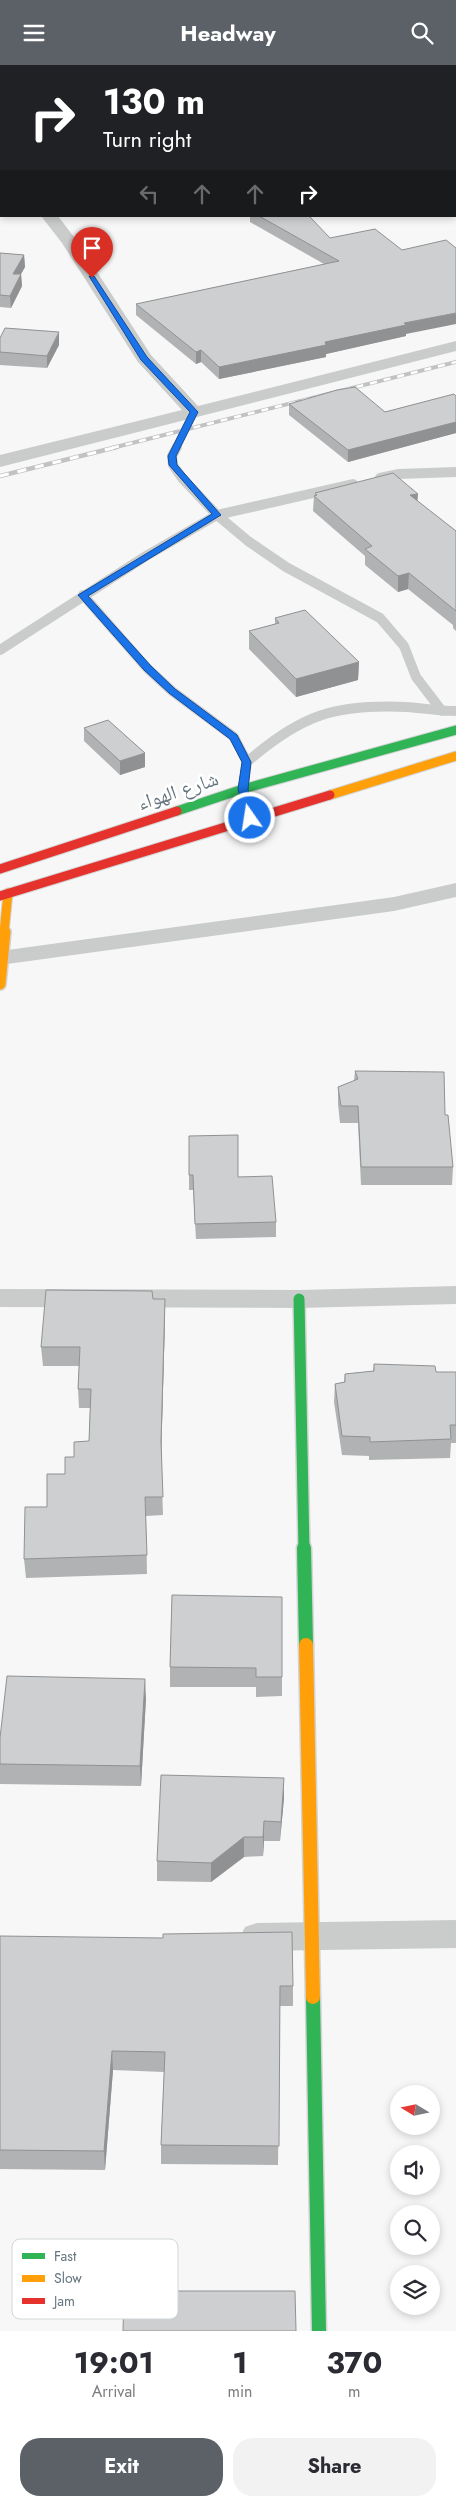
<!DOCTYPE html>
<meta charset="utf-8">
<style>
body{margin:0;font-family:Jost,"Noto Naskh Arabic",sans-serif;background:#f2f2f3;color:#2b2b33;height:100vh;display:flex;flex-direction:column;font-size:19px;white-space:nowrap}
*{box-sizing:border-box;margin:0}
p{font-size:16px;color:#7c7c81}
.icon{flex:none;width:28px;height:28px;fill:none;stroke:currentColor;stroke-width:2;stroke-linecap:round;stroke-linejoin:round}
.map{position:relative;height:2266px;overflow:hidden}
.sheet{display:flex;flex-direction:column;background:#fff;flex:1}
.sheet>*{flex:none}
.top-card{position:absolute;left:0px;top:0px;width:456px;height:152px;box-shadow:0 2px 8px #0003;background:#202124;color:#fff;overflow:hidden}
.needle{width:32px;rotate:280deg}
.fabs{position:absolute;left:390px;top:2020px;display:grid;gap:10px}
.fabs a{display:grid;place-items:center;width:50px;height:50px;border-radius:50%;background:#fff;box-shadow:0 2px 8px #0003;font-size:25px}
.pin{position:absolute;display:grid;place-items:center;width:42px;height:42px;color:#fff;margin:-51px -21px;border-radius:50% 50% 50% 0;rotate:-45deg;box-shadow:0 0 5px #0007}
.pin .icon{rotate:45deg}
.me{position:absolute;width:55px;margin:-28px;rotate:347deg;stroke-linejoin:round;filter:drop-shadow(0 0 4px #0008)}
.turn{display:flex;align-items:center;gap:18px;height:105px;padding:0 20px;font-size:22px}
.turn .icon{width:65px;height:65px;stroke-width:2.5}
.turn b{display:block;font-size:35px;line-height:42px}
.lanes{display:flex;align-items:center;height:48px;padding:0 20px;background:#0003;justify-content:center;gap:25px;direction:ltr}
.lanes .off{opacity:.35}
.eta{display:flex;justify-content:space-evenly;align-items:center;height:85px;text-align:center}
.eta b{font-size:30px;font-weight:700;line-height:35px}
.button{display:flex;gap:10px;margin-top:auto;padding:10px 20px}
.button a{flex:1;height:58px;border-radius:20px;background:#5c6168;color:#fff;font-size:20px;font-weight:700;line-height:58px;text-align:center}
.button a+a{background:#f2f2f3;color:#2b2b33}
header{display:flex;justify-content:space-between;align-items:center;height:65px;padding:0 20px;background:#5c6168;color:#fff;font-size:22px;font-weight:700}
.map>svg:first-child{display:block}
.green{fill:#e6e9e4}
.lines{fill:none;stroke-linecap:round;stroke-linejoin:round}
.fast-far2-casing{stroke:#d3d4d5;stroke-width:11}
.fast-far1-casing{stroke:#d3d4d5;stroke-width:14}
.fast-casing{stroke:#d3d4d5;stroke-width:17}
.slow-far2-casing{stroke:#d3d4d5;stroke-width:11}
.slow-far1-casing{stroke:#d3d4d5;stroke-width:14}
.slow-casing{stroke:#d3d4d5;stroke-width:17}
.jam-casing{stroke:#d3d4d5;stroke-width:11}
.lane-far1{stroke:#cacccc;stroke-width:8}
.lane{stroke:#cacccc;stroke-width:10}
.street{fill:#cacccc;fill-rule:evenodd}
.fast-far2{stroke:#30b455;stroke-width:9}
.fast-far1{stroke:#30b455;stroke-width:11}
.fast{stroke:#30b455;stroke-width:14}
.slow-far2{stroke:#ff9f0a;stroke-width:9}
.slow-far1{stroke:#ff9f0a;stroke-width:11}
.slow{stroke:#ff9f0a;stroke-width:14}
.jam{stroke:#e5322d;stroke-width:9}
.rail-far1-casing{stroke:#c1c2c3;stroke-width:4}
.rail-casing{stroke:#c1c2c3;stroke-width:4.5}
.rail-far1{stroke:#fff;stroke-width:2.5;stroke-dasharray:7;stroke-linecap:butt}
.rail{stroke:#fff;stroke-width:3;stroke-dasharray:9;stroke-linecap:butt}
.wall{fill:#b1b2b3}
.shaded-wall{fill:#909192}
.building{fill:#cecfd0;stroke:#909192}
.route{fill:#1a73e8;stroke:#114b97}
.labels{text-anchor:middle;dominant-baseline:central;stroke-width:5;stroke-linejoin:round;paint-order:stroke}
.street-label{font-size:20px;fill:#66757f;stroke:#fff}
.key{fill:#fff;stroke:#d1d6d9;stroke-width:1}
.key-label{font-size:14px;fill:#66757f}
</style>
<header><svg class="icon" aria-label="menu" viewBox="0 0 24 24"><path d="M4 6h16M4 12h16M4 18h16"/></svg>Headway<svg class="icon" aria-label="search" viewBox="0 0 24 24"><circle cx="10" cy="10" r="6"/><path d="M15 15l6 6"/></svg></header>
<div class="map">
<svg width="456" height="2266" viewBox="0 0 456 2266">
<rect width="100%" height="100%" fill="#f7f7f7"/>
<path class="green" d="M0,0H456V37L455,1H1V80Z"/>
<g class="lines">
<defs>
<path id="fast-far2" d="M177,746L243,724L456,665"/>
<path id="fast-far1" d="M299,1234L304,1484"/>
<path id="fast" d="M304,1483L306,1580
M313,1932L319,2266"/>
<path id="slow-far2" d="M330,730L456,691
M4,868L8,828"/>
<path id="slow-far1" d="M0,919L5,867"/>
<path id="slow" d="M306,1580L313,1932"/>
<path id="jam" d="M0,804L177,746
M0,831L330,730"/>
</defs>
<use href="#fast-far2" class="fast-far2-casing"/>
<use href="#fast-far1" class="fast-far1-casing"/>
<use href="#fast" class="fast-casing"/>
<use href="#slow-far2" class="slow-far2-casing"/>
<use href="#slow-far1" class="slow-far1-casing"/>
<use href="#slow" class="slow-casing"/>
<use href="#jam" class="jam-casing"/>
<path class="lane-far1" d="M113,0L118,1
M176,383L194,347"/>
<path class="lane" d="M177,382L172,391L173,400L182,413L217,450L248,476L286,502L380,553L404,581L416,612L442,646
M380,413L399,409L456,407
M83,530L147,603L172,626L234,672L247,697L243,724L250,753
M0,585L146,491L217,450L353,419
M247,697C301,650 334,639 406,642C423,643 439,646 456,646"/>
<path class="street" d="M455,45H456V55H455Z
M0,92L1,93V104L0,103Z
M41,151H58L77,176L151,290L198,341L456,276V286L0,402V390L182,345L138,297L62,178Z
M456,818V832L394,846L0,900V886L394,832Z
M456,1221V1239L299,1243L0,1242V1224L299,1225Z
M456,1855V1883L257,1886L245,1882L240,1872L245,1862L257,1858Z"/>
<use href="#fast-far2" class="fast-far2"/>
<use href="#fast-far1" class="fast-far1"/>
<use href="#fast" class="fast"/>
<use href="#slow-far2" class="slow-far2"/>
<use href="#slow-far1" class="slow-far1"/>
<use href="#slow" class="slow"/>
<use href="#jam" class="jam"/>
<defs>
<path id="rail-far1" d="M112,383L456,297"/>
<path id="rail" d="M0,411L117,382"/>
</defs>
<use href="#rail-far1" class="rail-far1-casing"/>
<use href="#rail" class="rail-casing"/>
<use href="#rail-far1" class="rail-far1"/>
<use href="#rail" class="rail"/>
</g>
<path class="wall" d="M250,151H309L406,269V271L326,289V292L219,314L201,297L196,299L136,250V239L324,199L250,157Z
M0,188L24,190L25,202L21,209L22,221L11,243L0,242Z
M0,273L59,280L47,303L0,300Z
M456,331V368L348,397L289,350V339L385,347Z
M315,428L417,436L456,466V566L453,563V560L408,524L398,527L365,500V491L313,446L314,431L315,430Z
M275,553L359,597L358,615L296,632L249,584V566L275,559Z
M84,663L145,702L120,710L84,676Z
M355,1006L445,1050L453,1102L452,1120H361L358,1058H340L338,1039V1022L354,1016Z
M189,1071L238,1112L276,1157V1172L196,1174L193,1125H189Z
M153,1234H165V1253L161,1392L163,1450L146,1451L147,1509L26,1513L24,1494L47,1442L74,1392L89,1376L90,1343H79L78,1324L79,1301H43L41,1282Z
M374,1299L436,1307H456V1378H451L450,1393L369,1395V1391L342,1390L334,1337L335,1319L344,1317L345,1309L373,1306Z
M172,1530L282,1612V1631L256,1632V1622H170V1602Z
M146,1633L141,1721L0,1719V1673Z
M284,1733L280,1776H264L263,1791L244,1792L211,1817L157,1816V1796Z
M0,1871L293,1921V1941H280L278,2100L161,2099V2080L164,2007L113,2005L105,2105L0,2104Z"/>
<path class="shaded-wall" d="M24,190L25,202L14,221L13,209Z
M21,209L22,221L11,243L10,231Z
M456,248V259L406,269V271L326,289V292L219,314V302L404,258Z
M59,267V280L47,303V291Z
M201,285V297L196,299V287Z
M456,357V368L348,397V385Z
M418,429L417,444L410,430Z
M409,508L408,524L398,527V511Z
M359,597L358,615L296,632V614Z
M145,688V702L120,710V696Z
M165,1234V1253L161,1396V1377Z
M145,1614L146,1633L141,1721L140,1701Z
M284,1713V1733L280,1776L281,1757Z
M264,1756V1776L263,1791V1772Z
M244,1772V1792L211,1817V1798Z
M112,1986L113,2005L105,2105L104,2086Z"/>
<path class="building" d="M268,0H279L283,1H265Z
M259,151H309L330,173L375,164L402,185L446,175L456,183V248L404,258L406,260L325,277L326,280L219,302L201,285L196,287L136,239L339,196Z
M0,188L24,190L13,209H21L10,231L0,230Z
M5,263L59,267L47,291L0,287V273Z
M355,322L385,347L454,329L456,331V357L348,385L289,339L337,325Z
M393,408L418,429L410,430L456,466V546L409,508L398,511L365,484L372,481L314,431L317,430L315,428Z
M305,545L359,597L296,614L249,566L279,558L275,553Z
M108,655L145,688L120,696L84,663Z
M355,1006L444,1007L445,1050H448L453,1102H361L358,1041H341L338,1022L358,1014Z
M238,1070V1112L272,1111L276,1157L195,1159L193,1110H189V1071Z
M46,1225L152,1226L153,1234H165L161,1377L163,1432H145L147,1490L24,1494L25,1442H47V1409H65V1392H74V1377L89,1376L91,1324H78L80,1282H41Z
M374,1299L435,1301L436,1307H456V1360H450L451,1374L370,1377V1372L342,1371L335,1319L345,1317V1309L374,1306Z
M172,1530L282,1532V1612H256V1603L170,1602Z
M7,1611L145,1614L140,1701L0,1699V1673Z
M161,1710L284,1713L281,1757L264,1756L263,1772H244L211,1798L157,1796Z
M292,1867L293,1921H280L279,2081L161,2080L165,1987L112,1986L104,2086L0,2085V1871L163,1873V1869Z
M124,2226H295L296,2266H123Z"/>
<path class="route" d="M89,211H94L147,292L198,347L176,391L177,400L221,450L88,531L151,601L175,624L237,670L251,697L248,724L253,755L245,753L238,724L242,697L230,674L169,628L144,605L78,530L212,449L169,400L168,391L190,347L141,295Z"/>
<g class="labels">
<g class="street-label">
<text transform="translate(178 726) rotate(-18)">شارع الهواء</text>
</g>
</g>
<rect x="12" y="2174" width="166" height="80" rx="8" class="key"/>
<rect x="22" y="2188" width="23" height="6" fill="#30b455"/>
<rect x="22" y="2210" width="23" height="7" fill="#ff9f0a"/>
<rect x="22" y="2233" width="23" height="6" fill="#e5322d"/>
<g class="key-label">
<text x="54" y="2196">Fast</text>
<text x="54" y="2218">Slow</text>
<text x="54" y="2241">Jam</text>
</g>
</svg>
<div class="fabs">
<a><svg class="needle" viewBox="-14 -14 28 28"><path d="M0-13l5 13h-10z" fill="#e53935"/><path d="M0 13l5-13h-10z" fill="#7c7c81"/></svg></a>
<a><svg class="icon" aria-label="sound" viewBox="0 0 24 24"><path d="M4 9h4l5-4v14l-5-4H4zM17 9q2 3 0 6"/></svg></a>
<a><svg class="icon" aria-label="search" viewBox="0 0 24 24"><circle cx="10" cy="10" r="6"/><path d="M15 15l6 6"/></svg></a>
<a><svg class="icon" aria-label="layers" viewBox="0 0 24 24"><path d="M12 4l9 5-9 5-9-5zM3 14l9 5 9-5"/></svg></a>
</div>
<div class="pin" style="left:92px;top:213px;background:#d93025"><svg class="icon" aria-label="arrive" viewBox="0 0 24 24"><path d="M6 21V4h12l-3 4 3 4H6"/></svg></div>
<svg class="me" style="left:250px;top:753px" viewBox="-20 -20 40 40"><circle r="17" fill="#1a73e8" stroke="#fff" stroke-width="3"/><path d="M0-11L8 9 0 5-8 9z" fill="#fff"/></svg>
<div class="top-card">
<div class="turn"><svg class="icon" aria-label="right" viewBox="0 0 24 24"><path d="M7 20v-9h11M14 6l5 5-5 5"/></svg><div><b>130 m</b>Turn right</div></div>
<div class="lanes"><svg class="icon off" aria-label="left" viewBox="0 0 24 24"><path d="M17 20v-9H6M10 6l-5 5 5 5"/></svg><svg class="icon off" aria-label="ahead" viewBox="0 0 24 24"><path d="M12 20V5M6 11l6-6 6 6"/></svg><svg class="icon off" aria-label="ahead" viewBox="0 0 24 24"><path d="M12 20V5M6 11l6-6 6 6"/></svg><svg class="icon" aria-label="right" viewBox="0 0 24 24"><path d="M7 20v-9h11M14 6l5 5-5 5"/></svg></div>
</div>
</div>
<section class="sheet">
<div class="eta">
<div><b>19:01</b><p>Arrival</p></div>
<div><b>1</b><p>min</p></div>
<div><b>370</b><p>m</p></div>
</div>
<div class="button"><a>Exit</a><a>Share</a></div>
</section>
